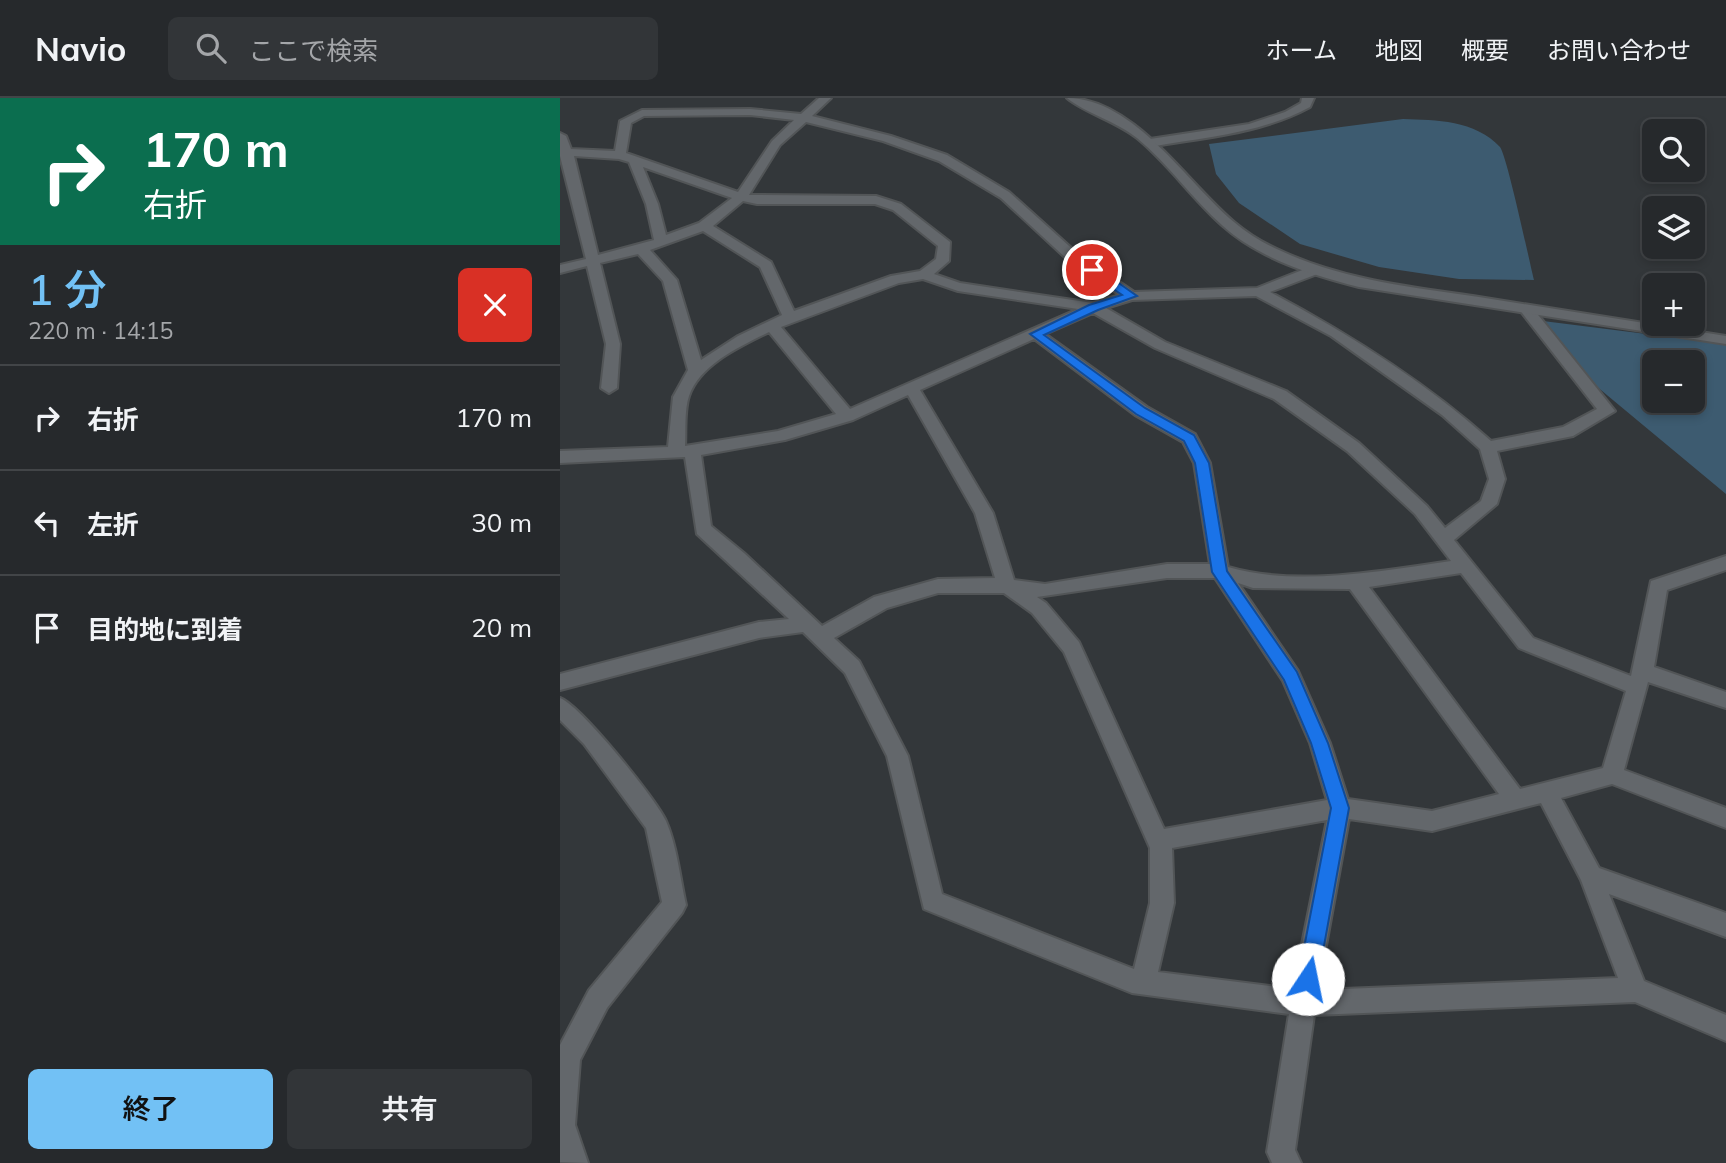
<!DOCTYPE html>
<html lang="ja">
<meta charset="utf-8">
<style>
body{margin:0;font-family:Mulish,"Noto Sans JP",sans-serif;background:#323538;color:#f1f3f6;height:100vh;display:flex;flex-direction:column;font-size:26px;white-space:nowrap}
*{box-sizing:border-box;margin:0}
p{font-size:23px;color:#a4a6a9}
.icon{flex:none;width:38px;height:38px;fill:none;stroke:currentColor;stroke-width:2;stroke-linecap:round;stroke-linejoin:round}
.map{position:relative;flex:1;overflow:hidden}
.drawer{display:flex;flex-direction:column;background:#26292c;width:560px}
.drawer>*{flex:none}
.top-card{background:#0b6e4f;color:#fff;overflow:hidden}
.controls{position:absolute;left:1082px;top:21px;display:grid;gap:14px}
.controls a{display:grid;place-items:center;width:63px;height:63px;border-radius:10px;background:#26292c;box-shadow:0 4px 10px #0003,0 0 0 2px #424548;font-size:35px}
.pin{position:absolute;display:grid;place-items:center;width:60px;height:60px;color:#fff;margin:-30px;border:4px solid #fff;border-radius:50%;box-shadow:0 2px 7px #0007}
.me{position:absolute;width:77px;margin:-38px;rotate:11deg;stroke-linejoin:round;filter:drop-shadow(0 0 5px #0008)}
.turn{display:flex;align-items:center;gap:24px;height:147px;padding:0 28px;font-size:32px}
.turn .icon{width:91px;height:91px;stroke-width:2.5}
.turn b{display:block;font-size:49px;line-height:60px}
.round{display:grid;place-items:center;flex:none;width:74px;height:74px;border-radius:10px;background:#323538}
.head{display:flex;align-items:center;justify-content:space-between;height:119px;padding:0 28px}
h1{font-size:42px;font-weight:600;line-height:52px;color:#72c1f5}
.button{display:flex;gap:14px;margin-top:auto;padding:14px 28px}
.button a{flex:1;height:80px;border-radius:10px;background:#72c1f5;color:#111;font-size:28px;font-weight:600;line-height:80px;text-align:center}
.button a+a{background:#323538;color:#f1f3f6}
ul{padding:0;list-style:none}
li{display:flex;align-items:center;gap:21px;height:105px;padding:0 28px;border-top:2px solid #424548}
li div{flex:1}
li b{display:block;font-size:26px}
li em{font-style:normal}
header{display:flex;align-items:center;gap:42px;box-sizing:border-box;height:98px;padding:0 35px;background:#26292c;border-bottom:2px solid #424548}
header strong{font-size:33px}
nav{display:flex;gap:38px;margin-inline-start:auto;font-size:24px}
.search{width:490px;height:63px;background:#323538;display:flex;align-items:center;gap:18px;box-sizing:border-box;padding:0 24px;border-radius:10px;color:#a4a6a9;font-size:26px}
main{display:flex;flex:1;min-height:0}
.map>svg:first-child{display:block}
.green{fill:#3d5b70;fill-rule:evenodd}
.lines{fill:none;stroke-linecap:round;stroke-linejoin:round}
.minor-casing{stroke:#525557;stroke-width:4}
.tertiary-casing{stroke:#525557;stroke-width:4}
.minor{fill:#63676b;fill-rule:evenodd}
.tertiary{fill:#63676b;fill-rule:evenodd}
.route{fill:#1a73e8;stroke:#114b97;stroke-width:2}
</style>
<header>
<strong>Navio</strong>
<div class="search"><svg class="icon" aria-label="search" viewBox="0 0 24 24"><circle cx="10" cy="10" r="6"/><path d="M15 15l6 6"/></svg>ここで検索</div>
<nav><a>ホーム</a><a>地図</a><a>概要</a><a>お問い合わせ</a></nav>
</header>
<main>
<section class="drawer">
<div class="top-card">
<div class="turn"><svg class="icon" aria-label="right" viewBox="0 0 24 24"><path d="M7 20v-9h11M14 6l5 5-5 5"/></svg><div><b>170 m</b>右折</div></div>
</div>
<div class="head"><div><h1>1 分</h1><p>220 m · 14:15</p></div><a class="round" style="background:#d93025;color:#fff"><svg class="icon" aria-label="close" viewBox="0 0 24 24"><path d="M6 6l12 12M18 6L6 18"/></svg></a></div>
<ul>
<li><svg class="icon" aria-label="right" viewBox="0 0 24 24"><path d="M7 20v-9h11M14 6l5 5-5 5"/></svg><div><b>右折</b></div><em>170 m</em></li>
<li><svg class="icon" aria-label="left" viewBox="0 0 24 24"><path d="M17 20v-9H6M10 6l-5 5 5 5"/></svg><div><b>左折</b></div><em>30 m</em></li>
<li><svg class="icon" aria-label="arrive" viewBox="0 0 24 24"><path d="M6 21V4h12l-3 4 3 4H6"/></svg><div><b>目的地に到着</b></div><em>20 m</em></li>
</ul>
<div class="button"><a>終了</a><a>共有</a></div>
</section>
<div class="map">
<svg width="1166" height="1065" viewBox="0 0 1166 1065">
<rect width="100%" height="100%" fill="#33373a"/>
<path class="green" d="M843,21C876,22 915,22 940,49C947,58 969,162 974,182L899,181L819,169L740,146L679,105L656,76L649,46Z
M983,223L1166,246V396L1018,273ZM1094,264H1132V303H1094Z"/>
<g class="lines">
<defs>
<path id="minor" d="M259,0H271L252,18L331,38L387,57L449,94L518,156L574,194L697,190L750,169H760V175L710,194C789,236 864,283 931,343L1003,329L1037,311L959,211L961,208H971L1055,313L1013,338L937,353L945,381L937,406L894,442L973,540L1071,578L1091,483L1166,458V472L1107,492L1094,569L1166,594V610L1088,584L1064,672L1166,710V730L1052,686L1001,700L1039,770L1166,815V839L1049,796L1084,883L1166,917V943L1075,904L754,917L735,1052L741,1065H712L707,1054L729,916L572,895L364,811L327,658L285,575L243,534L199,540L0,592V576L199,524L229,521L137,436L125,359L0,365V353L108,349L113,299L128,272L103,183L78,156L40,165L60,246L57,290L49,295L41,290L46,246L27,168L0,175V167L26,161L0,58V35L6,38L11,51L55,53L60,23L82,12L190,11L241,16ZM190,17L234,22L212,43L178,94L66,55L71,25L84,18ZM246,24L323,43L379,63L441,100L508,162L560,197L533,205L400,185L374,176L389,163L390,144L341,106L316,98L189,97L220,47ZM14,58L59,61L69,64L86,106L94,142L38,157ZM83,69L172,100L139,125L106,137L98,106ZM183,103L197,106H315L333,112L378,148L376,161L360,173L331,178L234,213L211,164L153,128ZM143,133L200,169L222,217L178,238L141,262L117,182L90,152ZM363,181L398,193L518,211L290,311L221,229L339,185ZM696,198L771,238L882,317L920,351L929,381L921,403L885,430L867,408L799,345L726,293L605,244L546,210L572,202ZM533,215L595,250L714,301L787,353L855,416L891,463C822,473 736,489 668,469L650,365L635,336L587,309L485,236ZM209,234L276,316L218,333L125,348C126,333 124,313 129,298C140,266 181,248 209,234ZM474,241L575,317L623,344L634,365L650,466H607L485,486L454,482L433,415L360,292ZM348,297L415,415L435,480L378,481L314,499L262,528L184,455L151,428L141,357L225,342L293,322ZM901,475L959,550L1066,593L1043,670L960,691L809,489ZM607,480H655L723,583L750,645L767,702L604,731L519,544L486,505L477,499ZM678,485L693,490L790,491L939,696L872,713L788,701L770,645L738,573ZM378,495H444L472,515L504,554L590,750V805L574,871L382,796L348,658L299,563L274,540L327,510ZM981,705L1021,782L1058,880L758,892L789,721L872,733ZM767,722L733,891L598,874L614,805L612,750Z
M742,0H754L750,9C700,36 645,39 590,49L584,45L590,41L689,26L725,14L741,5Z
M0,600C20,607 96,701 106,723C117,748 120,780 126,807L122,815L47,910L20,962L15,1027L28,1065L0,1064V947L29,892L102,804L86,730L24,646L0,622Z"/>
<path id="tertiary" d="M507,0C574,0 627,85 674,124C687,135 703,145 719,152C782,182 851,189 919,199C1002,212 1084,225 1166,238V246L799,189C752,177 700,161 663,128C632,101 609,66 577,40C556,23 525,15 507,0Z"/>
</defs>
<use href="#minor" class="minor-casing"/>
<use href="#tertiary" class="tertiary-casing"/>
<use href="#minor" class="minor"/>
<use href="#tertiary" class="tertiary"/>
</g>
<path class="route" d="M528,169H536L577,198L538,212L484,237L585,310L634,337L649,365L667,473L737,574L768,645L789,710L758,881L755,888L748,891L741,888L738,881L771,710L751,645L724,582L652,474L635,365L624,343L576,316L470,236L529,207L562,197L528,174Z"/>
</svg>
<div class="controls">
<a><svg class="icon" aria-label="search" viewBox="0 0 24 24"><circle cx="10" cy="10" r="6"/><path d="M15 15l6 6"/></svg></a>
<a><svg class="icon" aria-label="layers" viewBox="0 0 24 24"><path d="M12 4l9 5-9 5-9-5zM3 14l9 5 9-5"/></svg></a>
<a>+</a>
<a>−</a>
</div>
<div class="pin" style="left:532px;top:172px;background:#d93025"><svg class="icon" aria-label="arrive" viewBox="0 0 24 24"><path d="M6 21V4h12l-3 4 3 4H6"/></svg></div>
<svg class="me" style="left:748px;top:881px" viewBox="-20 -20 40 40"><circle r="19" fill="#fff"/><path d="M0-13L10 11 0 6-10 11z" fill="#1a73e8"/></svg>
</div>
</main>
